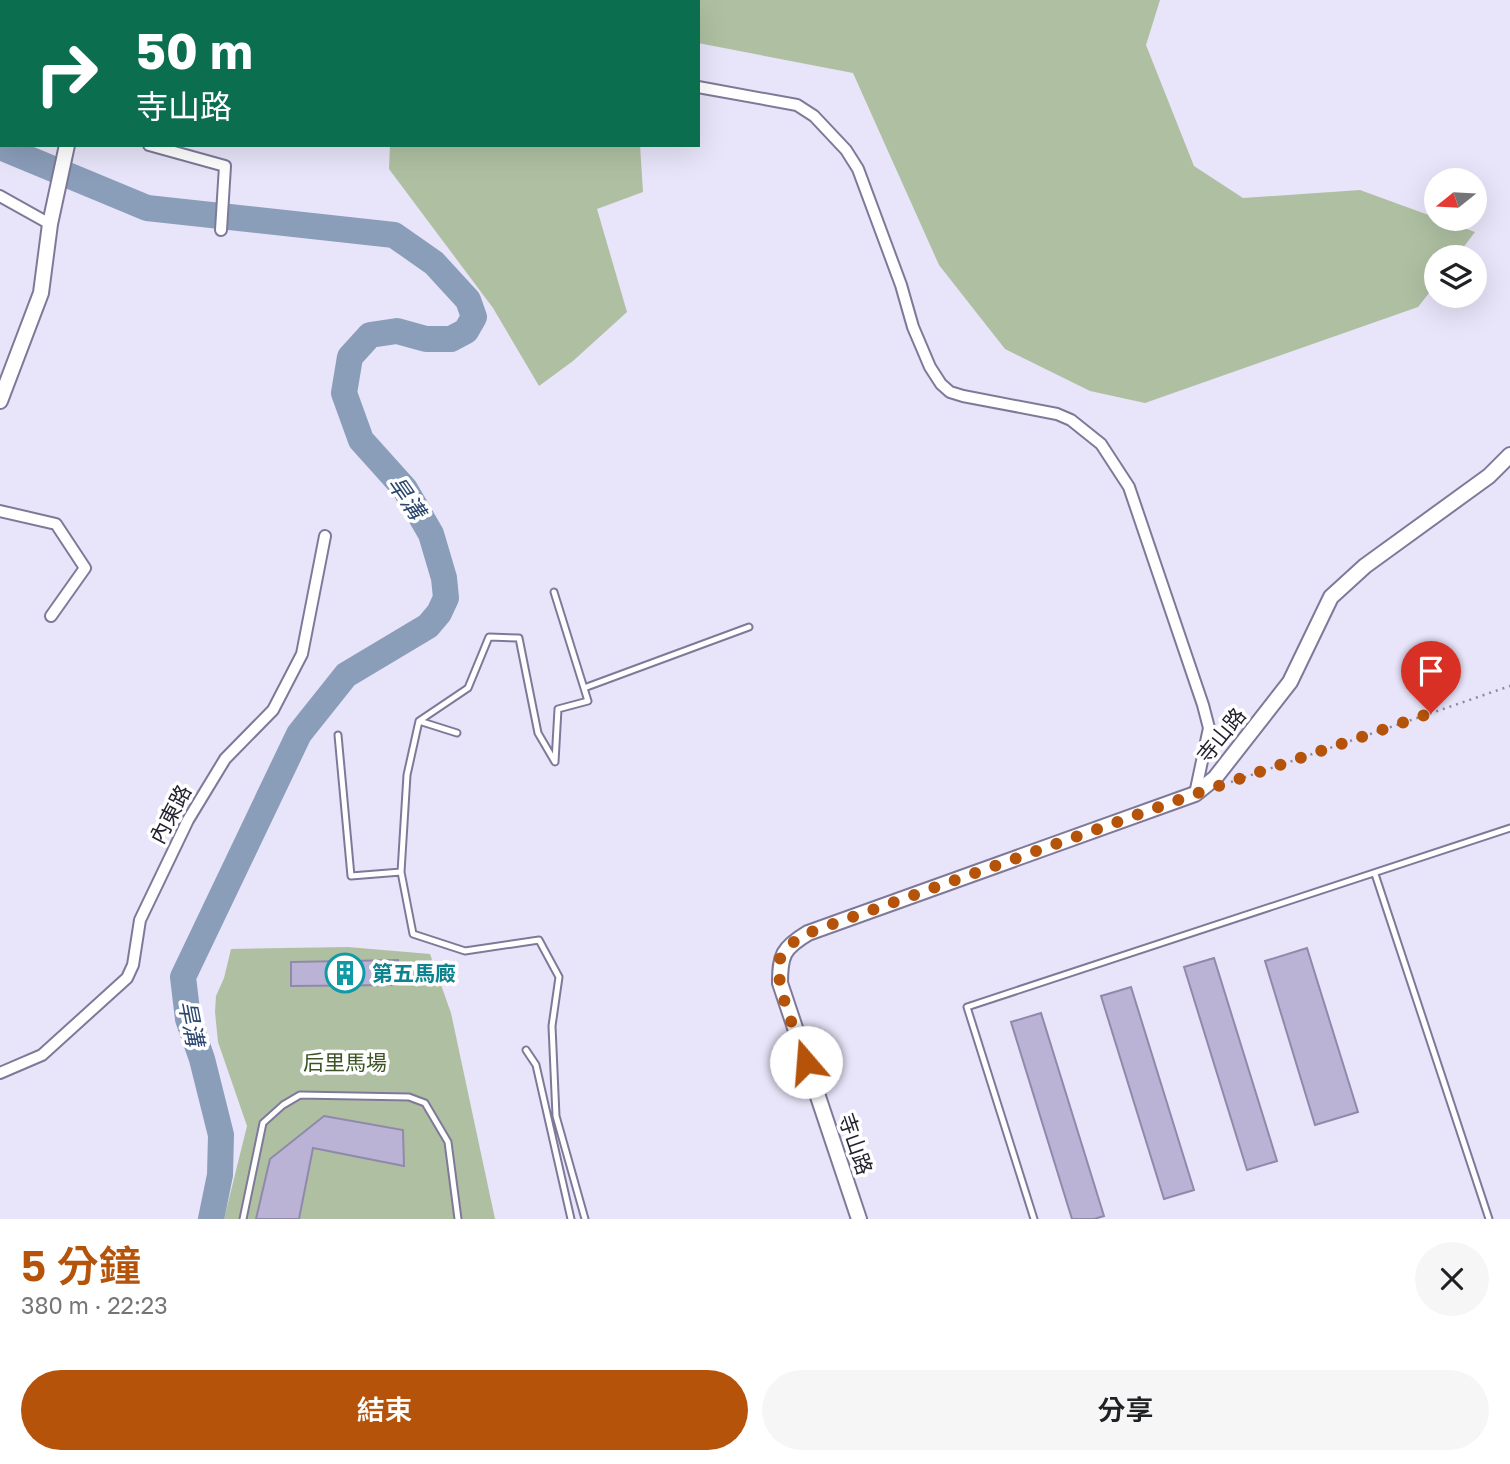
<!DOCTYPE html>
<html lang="zh-TW">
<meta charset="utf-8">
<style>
body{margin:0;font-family:"Golos Text","Noto Sans TC",sans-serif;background:#f6f6f6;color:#202124;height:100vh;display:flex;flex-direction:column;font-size:26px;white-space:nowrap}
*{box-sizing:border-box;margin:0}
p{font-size:23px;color:#757577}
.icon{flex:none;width:38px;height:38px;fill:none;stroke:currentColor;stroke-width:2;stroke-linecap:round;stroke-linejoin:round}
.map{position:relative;height:1219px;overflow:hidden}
.sheet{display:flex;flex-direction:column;background:#fff;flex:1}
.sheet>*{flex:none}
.guide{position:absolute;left:0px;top:0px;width:700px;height:147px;box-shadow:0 7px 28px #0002;background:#0b6e4f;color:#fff;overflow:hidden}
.needle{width:46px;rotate:252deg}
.fabs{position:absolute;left:1424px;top:168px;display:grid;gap:14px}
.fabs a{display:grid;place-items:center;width:63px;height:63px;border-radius:50%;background:#fff;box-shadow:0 7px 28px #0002;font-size:35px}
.pin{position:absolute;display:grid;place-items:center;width:60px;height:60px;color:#fff;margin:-72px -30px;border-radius:50% 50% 50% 0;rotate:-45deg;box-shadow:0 0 7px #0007}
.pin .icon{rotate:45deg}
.me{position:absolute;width:77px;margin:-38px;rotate:342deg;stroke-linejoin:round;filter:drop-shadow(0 0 5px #0008)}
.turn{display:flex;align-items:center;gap:24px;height:147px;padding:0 21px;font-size:32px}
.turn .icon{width:91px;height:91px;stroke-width:2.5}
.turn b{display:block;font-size:49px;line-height:60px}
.round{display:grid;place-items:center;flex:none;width:74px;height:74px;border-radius:37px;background:#f6f6f6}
.headline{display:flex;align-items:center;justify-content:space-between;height:119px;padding:0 21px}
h1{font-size:42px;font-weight:600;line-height:52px;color:#b45309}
.button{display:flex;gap:14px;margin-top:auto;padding:14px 21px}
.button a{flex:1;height:80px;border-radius:42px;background:#b45309;color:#fff;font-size:28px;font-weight:600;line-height:80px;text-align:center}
.button a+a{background:#f6f6f6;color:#202124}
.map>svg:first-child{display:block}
.green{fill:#afc0a2}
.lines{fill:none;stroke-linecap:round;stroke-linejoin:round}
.river{stroke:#8a9db9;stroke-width:26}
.building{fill:#bab3d5;stroke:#9089aa;stroke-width:2}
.service-casing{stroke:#7f7999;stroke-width:9}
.minor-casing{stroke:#7f7999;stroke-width:14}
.tertiary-casing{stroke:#7f7999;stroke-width:18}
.path{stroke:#8d8a9b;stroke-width:2.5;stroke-dasharray:2 5;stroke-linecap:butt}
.service{stroke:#fff;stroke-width:5}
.minor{stroke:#fff;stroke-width:10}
.tertiary{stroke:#fff;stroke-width:14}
.route{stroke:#b45309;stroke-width:12;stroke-dasharray:0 21.6}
.labels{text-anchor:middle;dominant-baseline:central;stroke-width:7;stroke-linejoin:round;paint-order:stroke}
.street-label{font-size:21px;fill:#24212e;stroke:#fff}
.culture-label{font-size:21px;font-weight:bold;fill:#0d838f;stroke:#fff;text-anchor:start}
.park-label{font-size:21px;fill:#3c5426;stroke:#fff}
.water-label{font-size:23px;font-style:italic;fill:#2d4870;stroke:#fff}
</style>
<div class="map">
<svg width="1510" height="1219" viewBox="0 0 1510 1219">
<rect width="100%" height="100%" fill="#e8e4f9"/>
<path class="green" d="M609,0H1160L1146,45L1194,166L1243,198L1360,190L1475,232L1456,257H1437V283L1418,307L1145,403L1090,391L1005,349L939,265L853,73L698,43V2Z
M390,145H640L643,192L597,209L627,312L573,361L539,386L493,308L389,169Z
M348,947L430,954L451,1013L495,1219H224L247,1126L218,1042L215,1012L216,996L224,978L231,949Z"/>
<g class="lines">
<path class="river" d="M0,147L147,208L394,235L434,263L468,300L474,317L466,331L451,339H426L397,331L370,335L350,357L344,393L361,440L405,489L431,534L444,578L446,598L439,613L428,626L346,675L299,734L183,977L188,1019L202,1059L221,1135L220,1175L211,1219"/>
</g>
<path class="building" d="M1307,948L1358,1112L1315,1125L1265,961Z
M1214,958L1277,1161L1247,1170L1184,967Z
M398,960V985L291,986V962Z
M1131,987L1194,1190L1164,1199L1101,996Z
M1041,1013L1104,1216L1094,1219H1072L1011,1022Z
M324,1116L403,1130L404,1166L313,1148L299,1219H256L270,1159Z"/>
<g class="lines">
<defs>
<path id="service" d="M554,592L588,701L558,709L555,762L538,733L519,638L489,637L468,688L419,721L407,775L401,872L413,934L465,951L539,940L559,977L552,1026L556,1116L585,1219
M584,688L749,627
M419,721L457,733
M338,735L351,876L401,872
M1375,874L1489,1219
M526,1050L536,1065L571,1219
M243,1219L263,1123L283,1105L300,1095L409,1097L425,1103L448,1142L458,1219
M1034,1219L967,1007L1510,828"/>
<path id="minor" d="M538,0L539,2
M698,87L797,105L814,116L846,150L858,169L901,285L913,327L930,367L941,384L950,392L963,396L1057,414L1071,420L1101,444L1129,487L1203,705L1209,728L1195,794
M149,145L225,166L221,230
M0,196L50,224
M0,511L56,524L85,568L51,616
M0,1073L42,1055L127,978L133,965L140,920L188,820L225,759L273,710L302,654L325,536"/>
<path id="tertiary" d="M0,71L2,72
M0,401L41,293L50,224L67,145
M859,1219L780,983C780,955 783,948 808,933L1195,794L1215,778L1290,682L1331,597L1365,566L1489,476L1510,455"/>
</defs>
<use href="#service" class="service-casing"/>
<use href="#minor" class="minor-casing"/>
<use href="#tertiary" class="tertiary-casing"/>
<path class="path" d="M1231,782L1510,686"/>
<use href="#service" class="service"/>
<use href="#minor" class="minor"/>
<use href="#tertiary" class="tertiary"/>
</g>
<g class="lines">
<path class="route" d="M806,1062C798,1037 773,984 780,959C783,947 798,939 808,933L1195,794L1431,713"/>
</g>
<defs>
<symbol id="building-ring" viewBox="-11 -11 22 22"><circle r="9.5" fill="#fff" stroke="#0f9aa8" stroke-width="1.5"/><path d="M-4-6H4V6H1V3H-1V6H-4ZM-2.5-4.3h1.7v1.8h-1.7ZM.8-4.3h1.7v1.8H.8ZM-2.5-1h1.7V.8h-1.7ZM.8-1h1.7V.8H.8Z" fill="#0f9aa8"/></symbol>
</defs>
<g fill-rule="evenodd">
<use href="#building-ring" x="323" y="951" width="44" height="44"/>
</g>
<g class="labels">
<g class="street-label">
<text transform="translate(1221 735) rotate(-51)">寺山路</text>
<text transform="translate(170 814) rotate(-62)">內東路</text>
<text transform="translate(856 1144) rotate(71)">寺山路</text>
</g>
<g class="culture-label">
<text x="372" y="973">第五馬廄</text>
</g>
<g class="park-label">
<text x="345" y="1062">后里馬場</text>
</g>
<g class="water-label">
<text transform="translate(407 497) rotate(55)">旱溝</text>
<text transform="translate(192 1023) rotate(79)">旱溝</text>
</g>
</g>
</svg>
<div class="fabs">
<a><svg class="needle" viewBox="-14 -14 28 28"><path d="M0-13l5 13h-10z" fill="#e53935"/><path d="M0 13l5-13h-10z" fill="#757577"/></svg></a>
<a><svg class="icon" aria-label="layers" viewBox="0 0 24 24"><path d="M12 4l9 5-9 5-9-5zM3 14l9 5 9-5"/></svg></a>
</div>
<div class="pin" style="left:1431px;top:713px;background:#d93025"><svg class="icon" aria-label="arrive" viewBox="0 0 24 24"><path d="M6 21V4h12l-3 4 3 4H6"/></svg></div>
<svg class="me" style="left:806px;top:1062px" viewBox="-20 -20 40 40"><circle r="19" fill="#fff"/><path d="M0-13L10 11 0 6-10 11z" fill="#b45309"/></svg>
<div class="guide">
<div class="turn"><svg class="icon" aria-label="right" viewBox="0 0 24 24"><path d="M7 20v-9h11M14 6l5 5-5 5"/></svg><div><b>50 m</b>寺山路</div></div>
</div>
</div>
<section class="sheet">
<div class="headline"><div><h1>5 分鐘</h1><p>380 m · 22:23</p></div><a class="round"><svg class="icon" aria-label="close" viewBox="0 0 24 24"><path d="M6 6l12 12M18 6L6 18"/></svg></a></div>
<div class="button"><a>結束</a><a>分享</a></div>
</section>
